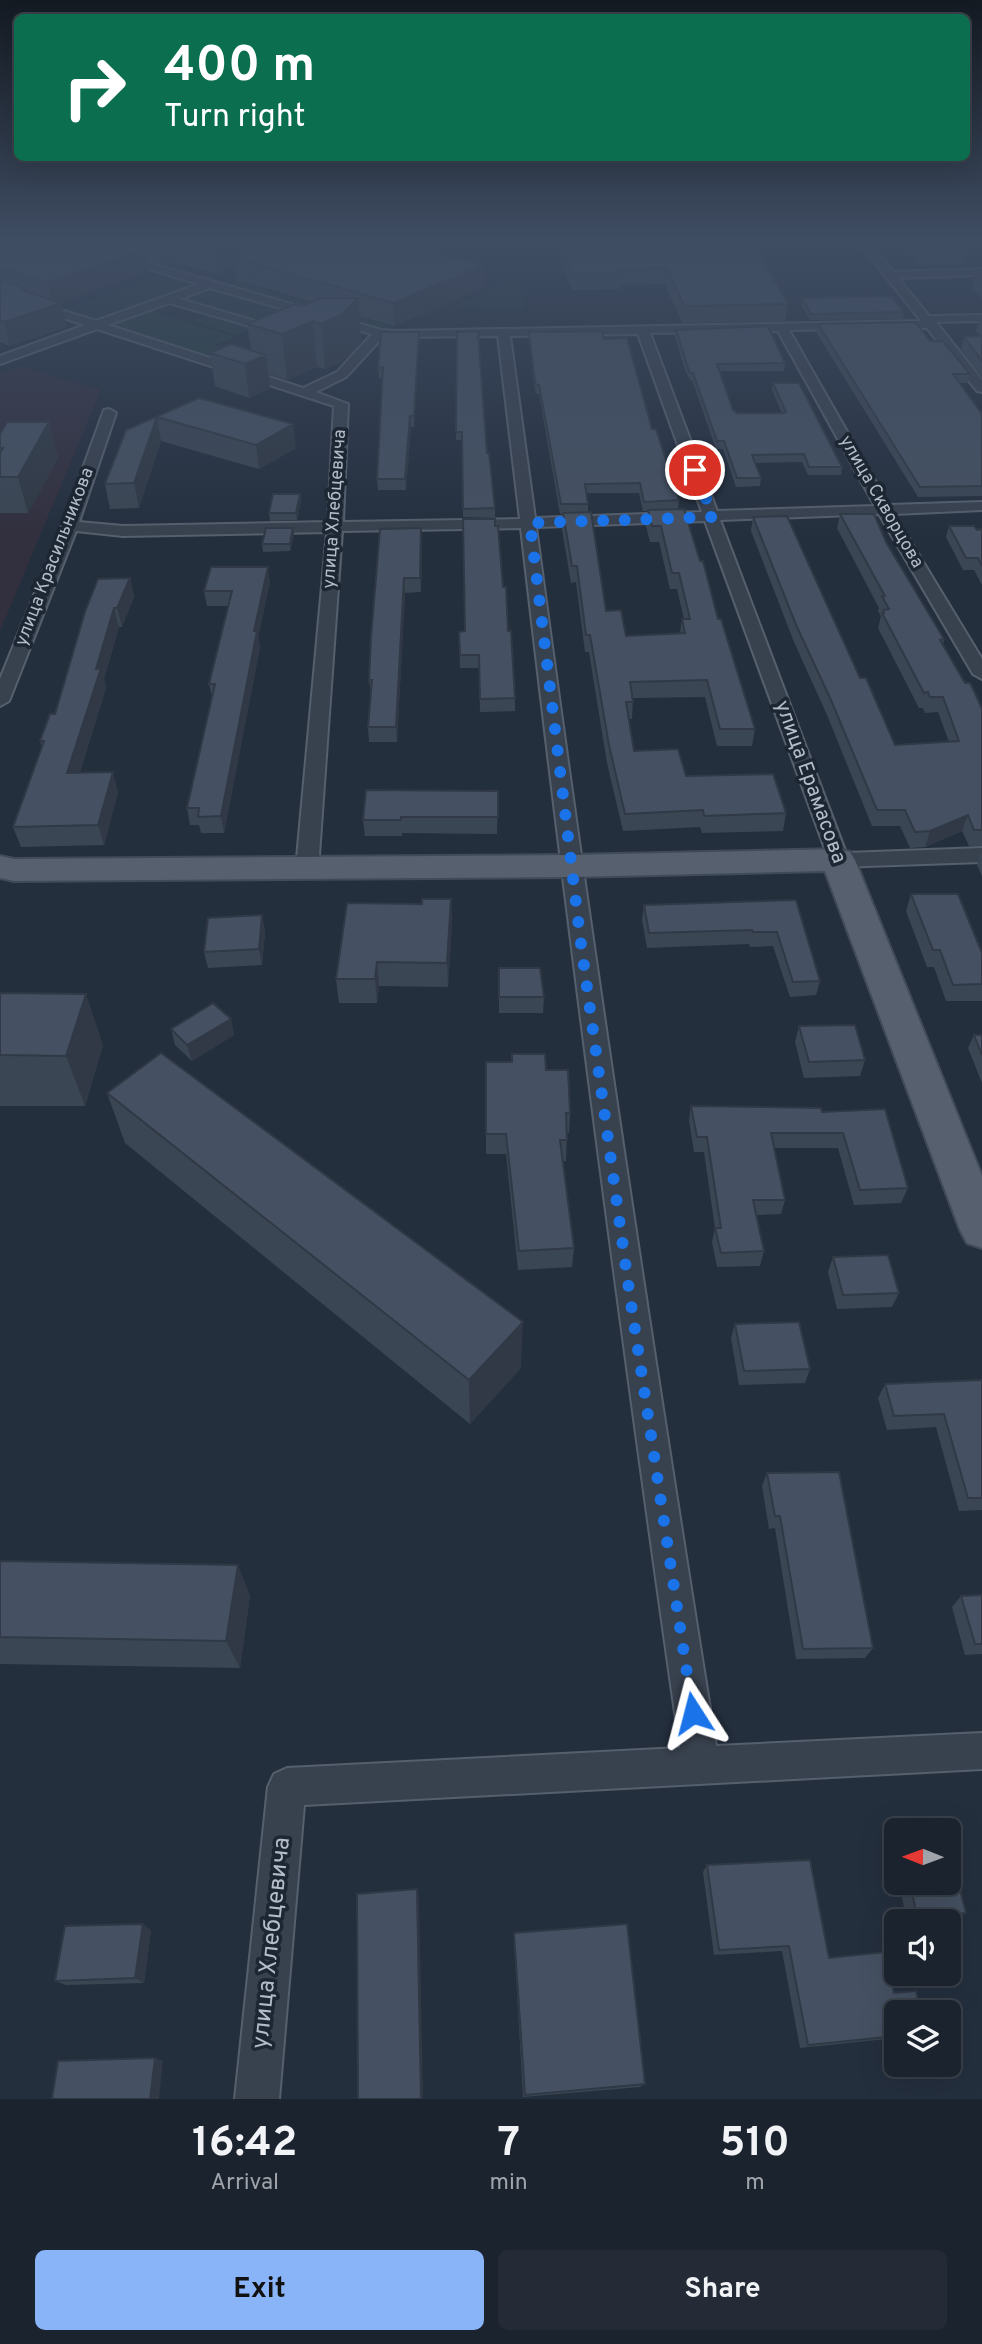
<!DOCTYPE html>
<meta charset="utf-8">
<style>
body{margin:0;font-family:Overpass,sans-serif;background:#242b36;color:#f1f3f6;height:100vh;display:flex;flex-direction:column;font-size:26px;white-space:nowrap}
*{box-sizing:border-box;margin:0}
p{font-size:23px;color:#a0a4aa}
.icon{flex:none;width:38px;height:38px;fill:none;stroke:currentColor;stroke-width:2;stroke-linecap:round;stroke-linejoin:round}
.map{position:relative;height:2099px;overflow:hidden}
.panel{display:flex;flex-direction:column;background:#1b232e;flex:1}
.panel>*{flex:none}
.hud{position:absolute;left:14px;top:14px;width:956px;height:147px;border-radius:10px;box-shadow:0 7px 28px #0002,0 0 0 2px #39404a;background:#0b6e4f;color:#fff;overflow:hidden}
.needle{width:46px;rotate:271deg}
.controls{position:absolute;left:884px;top:1818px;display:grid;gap:14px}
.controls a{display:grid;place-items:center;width:77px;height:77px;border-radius:10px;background:#1b232e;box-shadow:0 7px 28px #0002,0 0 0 2px #39404a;font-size:35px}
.pin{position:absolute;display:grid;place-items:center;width:60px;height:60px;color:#fff;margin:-30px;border:4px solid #fff;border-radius:50%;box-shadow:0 2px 7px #0007}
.me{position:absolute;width:77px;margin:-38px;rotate:351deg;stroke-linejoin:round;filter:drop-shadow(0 0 5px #0008)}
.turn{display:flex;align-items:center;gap:24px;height:147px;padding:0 35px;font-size:32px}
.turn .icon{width:91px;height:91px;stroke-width:2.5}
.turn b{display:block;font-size:49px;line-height:60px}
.eta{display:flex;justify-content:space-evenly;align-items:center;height:119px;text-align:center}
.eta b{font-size:42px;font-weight:700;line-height:49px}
.action{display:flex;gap:14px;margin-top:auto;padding:14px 35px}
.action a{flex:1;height:80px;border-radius:10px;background:#8ab4f8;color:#111;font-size:28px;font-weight:700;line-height:80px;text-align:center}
.action a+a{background:#242b36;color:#f1f3f6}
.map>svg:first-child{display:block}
.medical{fill:#32303f}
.green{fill:#263c3f}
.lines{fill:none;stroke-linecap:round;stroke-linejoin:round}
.street-casing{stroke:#565f6c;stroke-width:4}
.primary-casing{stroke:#414a57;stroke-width:4}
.street{fill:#38414e;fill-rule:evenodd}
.primary{fill:#56606e;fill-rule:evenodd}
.wall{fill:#3b4654;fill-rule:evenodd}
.shaded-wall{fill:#303945}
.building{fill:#455162;stroke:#303945;stroke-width:2}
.route{stroke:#1a73e8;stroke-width:12;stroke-dasharray:0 21.6}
.labels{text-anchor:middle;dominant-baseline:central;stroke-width:7;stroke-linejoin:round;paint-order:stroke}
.far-street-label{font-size:18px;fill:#b4bcc9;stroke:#1d2633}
.street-label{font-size:21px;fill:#b4bcc9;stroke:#1d2633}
.near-street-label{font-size:24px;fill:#b4bcc9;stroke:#1d2633}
</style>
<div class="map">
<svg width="982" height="2099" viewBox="0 0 982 2099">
<rect width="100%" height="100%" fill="#242f3e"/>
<path class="medical" d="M21,366L101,390L0,631V374Z"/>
<path class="green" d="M261,271L277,276L251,286L394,327L380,330L222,286Z
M165,274L197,283L92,320L61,310Z
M518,276L525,309H479L459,304Z
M218,288L364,331L342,332L263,326L182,301Z
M152,311L235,337L214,345L236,352L216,361L110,327Z
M214,313L259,326L237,335L192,321Z"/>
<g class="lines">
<defs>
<path id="street" d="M62,243H80L381,330L398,331L921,321L859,243H870L893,272L982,269V275L898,278L929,316L982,315V321L936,322L982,380V392L977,391L927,328L789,330L889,505L982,502V510L894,514L982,659V679L973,674L879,514L720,520L846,853L982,848V862L838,867L831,865L705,521L536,527C590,935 651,1340 716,1746L982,1733V1769L304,1805L279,2099H235L268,1787L274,1774L287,1768L680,1748C622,1342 568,935 521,528L342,531L318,869L315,874H299L296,869L327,532L123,536L76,531L9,701L0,706V679L62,526L104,410L109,409L116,413L79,522L123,526L328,522L334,406L97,329L0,364V356L85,325L0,298V291L96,321L199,284ZM210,288L372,334L337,372L303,388L108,325L169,303L257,328H265V324L180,299ZM778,331L875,506L717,511L650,333ZM638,334L702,512L535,518L510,336ZM498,336L520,519L343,522L348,404L316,392L346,377L383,337Z"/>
<path id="primary" d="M838,849L850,852L855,860L982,1176V1248L967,1243L960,1230L825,871L571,877L14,881L0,878V856L14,859L571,855Z"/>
</defs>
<use href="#street" class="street-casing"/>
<use href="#primary" class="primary-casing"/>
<use href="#street" class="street"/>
<use href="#primary" class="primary"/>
</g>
<path class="wall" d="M0,243H435L436,247L427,251L485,265V287L394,326L359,316L361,342L345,360L325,369L317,367L287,380L269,374L270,388L249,398L215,386L210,353L251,350L247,324L312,302L237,280L235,268L217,274L174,263L167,265L146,259L148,272L59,302L61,303L67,327L10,346L0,342Z
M559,243H825V246L755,247L788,304L785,321L682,323L665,284L620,285V289L572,290L558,252Z
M899,243H959L968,253L965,265H918Z
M975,275H982V298L972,287Z
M802,298L904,312L903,319L810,320L801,304Z
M979,318H982V379L961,349L964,337L980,336L976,331Z
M818,324L930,341L970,374L967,383H959L982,414V496L918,497L816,332Z
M676,330L785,363L784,371H720L733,410L737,413H782L772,390L773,383L842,467L841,475H808L802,462L755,463L761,478L760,486L736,487L723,449H716L692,380H690L685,370L675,337Z
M457,332L487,453L495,508V517H463L462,440H456Z
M529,332L603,339L652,429L679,500L678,509L700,561L755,729L752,746H717L705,697L633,698L632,719H629L634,751L686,776L786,813L783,831L702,833L700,827L623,831L607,763L589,652H585L576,582L571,583L562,529L563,514H560L539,394H536L534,385L529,341ZM586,493H639L643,511H648L646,526L650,542H659L670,589H677L684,619H682L680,633L626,636L606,611L588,512V504Z
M419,342L414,427H411L406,490H378L377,479L382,378H379L378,368Z
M199,398L296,448L259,469L161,441L139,508L110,509L105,484L126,430Z
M49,422L58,458L28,513H0V434Z
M300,494L301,501L297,520L270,521L269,513Z
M840,514L886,542L944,639L943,645L982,709V846H969L962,831L925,847L910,848L900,826H872L827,715L794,642L751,531L753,517L860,678L895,745L949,742L938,712L925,713L923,708H919L878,628L881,616L878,611L879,608L837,528Z
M495,526L508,631L515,698V711L480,712L479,668H460L459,632L465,631Z
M949,526L982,529V585L974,570H963L946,537Z
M293,528L294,535L290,551L263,552L262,544Z
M422,542L421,592L405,593L397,742H369L368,727L371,695L369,680L371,638Z
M130,578L134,597L122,627H119L104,679L106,688L80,772L118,792L104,845L21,847L13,827L42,747L40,741Z
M270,582L258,637L260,647L224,833H201L199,825H190L187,808L212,697L209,684L228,606H207L204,591Z
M498,791L497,834L402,833V836H365L363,820Z
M982,851V876L977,865Z
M911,894L982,953V1001H946L934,967H927L906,911Z
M451,899L452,923L448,987L379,986L377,1003H339L336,979L422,904Z
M796,900L820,981L816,995L790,997L773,946L750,947L749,944L647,948L642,920L644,905Z
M262,915L265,932L262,965L208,968L204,952Z
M499,968L544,997L543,1013H499Z
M0,993L103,1045L85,1106H0Z
M231,1019L234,1035L192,1061L175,1045L171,1029Z
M799,1026L865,1060L860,1076L804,1078L795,1042Z
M974,1035H982V1083L968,1048Z
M486,1062L546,1070L570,1113L569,1133H567L566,1161H563L574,1248L572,1267L518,1270L506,1154H486Z
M107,1093L521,1368L470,1424L125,1143Z
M691,1106L822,1112L908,1188L901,1203L854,1205L838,1148H774L785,1200L781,1214L756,1215L764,1251L760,1266L717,1267L712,1242L715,1228L704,1152H694L689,1120Z
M833,1257L899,1293L892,1307L837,1309L828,1272Z
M735,1324L810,1369L805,1383L739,1385L731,1338Z
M982,1380V1510L959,1511L936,1427L887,1430L878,1398L885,1384Z
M767,1473L873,1648L865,1658L796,1659L775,1528L769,1529L762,1486Z
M0,1561L250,1595L240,1668L0,1664Z
M982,1595V1654L965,1655L952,1607L961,1596Z
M707,1865L829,1958L896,2012V2038L800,2048L782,1951L714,1955L703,1872Z
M899,1883H948L966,1913L955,1919L907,1922Z
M151,1930L144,1983L66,1985L55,1981Z
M514,1933L645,2084L640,2087L523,2097L514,1941Z"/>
<path class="shaded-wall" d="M163,243H171L174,263L167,265Z
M238,243H301L234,258L235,268L217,274L213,252Z
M391,243H435L436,247L392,264Z
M144,249L148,272L52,305L47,282Z
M485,265V287L394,326L393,303Z
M358,298L361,342L345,360L325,369L321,324Z
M61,303L67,327L10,346L4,322Z
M313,321L317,367L287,380L282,334Z
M419,332V342L414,427V416Z
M266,355L270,388L249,398L245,364Z
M410,416L411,427L406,490L405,479Z
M157,417L161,441L139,508L134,483Z
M49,422L58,458L28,513L18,477Z
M293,424L296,448L259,469L256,445Z
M300,494L301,501L297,520L296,513Z
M293,528L294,535L290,551V544Z
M421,528L422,542L421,592L420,578Z
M268,567L270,582L258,637L260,647L224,833L221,816L254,631Z
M130,578L134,597L122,627L117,608Z
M404,578L405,593L397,742L396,727Z
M114,608L119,627L104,679L106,688L73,793L67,773Z
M113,772L118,792L104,845L98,825Z
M968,815L962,831L925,847L930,831Z
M451,899L452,923L448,987L447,963Z
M262,915L265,932L262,965L259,949Z
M377,962L379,986L377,1003L375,979Z
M86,994L103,1045L85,1106L66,1056Z
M231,1019L234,1035L192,1061L187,1045Z
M523,1322L521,1368L470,1424L469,1380Z
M238,1565L250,1595L240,1668L226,1641Z
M417,1889L419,1897L423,2099H421Z
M143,1924L151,1930L144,1983L135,1978Z
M155,2058L163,2061L159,2099H150Z"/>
<path class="building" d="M0,243H123L144,249L47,282L0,268Z
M181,243H238L213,252Z
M273,243H396L485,265L393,303L234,258Z
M561,243H753L788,304L684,306L667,268L619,269L621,273L573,274Z
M911,243H959L968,253L920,254Z
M975,275H982V282Z
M0,280L27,288L22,290L61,303L4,322L0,321Z
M891,296L904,312L811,314L802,298Z
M322,298H358L341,315L321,324L313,321L282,334L247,324L295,304L303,306Z
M915,322L930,341H943L970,374H953L982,414V486L920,487L818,324Z
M768,326L785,363L717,364L733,410L737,413H784L786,412L773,383H799L842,467H809L804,454L752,455L761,478H737L724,441H717L693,373H690L686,362L676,330Z
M478,331L487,453H489L495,508L463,509L462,432H456L457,332Z
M602,331L603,339L627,338L652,429H656L679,500L644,502L640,483L590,484H585L588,504H561L539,385H536L534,376L529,332Z
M381,332H419L414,416H410L405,479H377L383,367L378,368Z
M982,336V361L964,337Z
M231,344L266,355L245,364L210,353Z
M199,398L293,424L256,445L157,417L134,483L105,484L126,430Z
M7,422H49L18,477H0V453L3,448H0V434Z
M273,494H300L296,513H269Z
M684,509L700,561H703L718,619H721L755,729H720L707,680L630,682L633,702H626L634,751L678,749L686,776L773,774L786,813L704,816L703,810L625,814L609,745L590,635H586L577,566H572L563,513L591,512L606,611L621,610L626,636L685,633L682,619H690L679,573H672L661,526H652L648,510Z
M840,514H874L886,542L944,639L940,640L965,683H970L975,693L982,709V830H974L968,815L930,831L915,832L905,810H877L831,700L797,627L753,517L787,516L860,678H866L895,745L959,741L943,697H930L928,692L924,693L882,613H884L883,610L889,609L882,596H885Z
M463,519H495V526H498L503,587H506L508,631H511L515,698L480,699L479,655H460L459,632L465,631Z
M949,526H974L977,530L982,529V566L978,558H966Z
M266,528H293L290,544H262Z
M421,528L420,578H404L396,727H368L372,680H369L371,638L380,529Z
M211,567H268L254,631H257L221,816L198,817L199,808H187L215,684H209L232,591H204Z
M130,578L117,608H114L96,669L101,668L67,773L113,772L98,825L13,827L44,741H40L50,714H55L85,612L98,579Z
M366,790L498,791V817H401V820H363Z
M911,894H958L982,953V984L953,985L940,950H933Z
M422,899H451L447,963L377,962L375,979H336L347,903L422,904Z
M796,900L820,981L793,982L777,932H753L752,930L649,933L644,905Z
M262,915L259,949L204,952L208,918Z
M499,968H540L544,997H499Z
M0,993L86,994L66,1056L0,1055Z
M213,1003L231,1019L187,1045L171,1029Z
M855,1025L865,1060L809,1062L799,1026Z
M974,1035H982V1055Z
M161,1053L523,1322L469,1380L107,1093Z
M512,1054H545L546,1070H568L570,1113H566L567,1140H560L574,1248L519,1251L506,1134H486V1062H512Z
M691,1106L821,1108L822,1112L885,1109L908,1188L860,1190L843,1133H771L785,1200H753L764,1251L721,1253L715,1228H721L707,1137H697Z
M888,1255L899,1293L843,1295L833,1257Z
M799,1322L810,1369L744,1371L735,1324Z
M982,1380V1498H968L944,1414L894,1416L885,1384Z
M839,1472L873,1648L803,1649L780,1516H775L767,1473Z
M0,1561L238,1565L226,1641L0,1637Z
M982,1595V1644H975L961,1596Z
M951,1853L966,1913L917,1916L910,1883H948V1854Z
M810,1860L829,1958L885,1952L894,1993L916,1991L921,2012H896V2036L808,2045L789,1946L719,1950L707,1865Z
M417,1889L421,2099H358L357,1894Z
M143,1924L135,1978L55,1981L65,1926Z
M627,1924L645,2084L525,2095L514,1933Z
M155,2058L150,2099H52L58,2061Z"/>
<linearGradient id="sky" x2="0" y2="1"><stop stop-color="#141a22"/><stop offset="0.45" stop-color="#3f4d63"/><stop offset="1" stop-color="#3f4d63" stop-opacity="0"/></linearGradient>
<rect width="982" height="537" fill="url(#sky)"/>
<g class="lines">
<path class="route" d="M693,1713L629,1290L581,944L530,523L713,517L695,470"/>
</g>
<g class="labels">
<g class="far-street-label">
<text transform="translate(881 502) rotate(60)">улица Скворцова</text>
<text transform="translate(335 509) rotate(-86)">улица Хлебцевича</text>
<text transform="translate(55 557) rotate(-69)">улица Красильникова</text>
</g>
<g class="street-label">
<text transform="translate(810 782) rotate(70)">улица Ерамасова</text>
</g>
<g class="near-street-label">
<text transform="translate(272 1943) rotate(-84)">улица Хлебцевича</text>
</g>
</g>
</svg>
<div class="controls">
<a><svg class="needle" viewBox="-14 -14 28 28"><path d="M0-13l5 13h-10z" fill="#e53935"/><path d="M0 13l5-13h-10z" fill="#a0a4aa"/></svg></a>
<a><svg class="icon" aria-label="sound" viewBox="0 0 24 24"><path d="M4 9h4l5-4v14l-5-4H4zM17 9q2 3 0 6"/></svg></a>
<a><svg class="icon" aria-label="layers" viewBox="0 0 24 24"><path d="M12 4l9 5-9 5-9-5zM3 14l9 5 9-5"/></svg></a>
</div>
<div class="pin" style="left:695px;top:470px;background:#d93025"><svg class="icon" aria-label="arrive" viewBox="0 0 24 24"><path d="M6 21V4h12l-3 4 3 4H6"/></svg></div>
<svg class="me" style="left:693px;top:1713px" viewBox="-20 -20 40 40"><path d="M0-17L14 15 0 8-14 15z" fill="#1a73e8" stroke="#fff" stroke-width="4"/></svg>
<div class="hud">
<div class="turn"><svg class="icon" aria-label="right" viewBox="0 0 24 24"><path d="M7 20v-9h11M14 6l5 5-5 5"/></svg><div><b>400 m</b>Turn right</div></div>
</div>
</div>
<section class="panel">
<div class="eta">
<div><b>16:42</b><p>Arrival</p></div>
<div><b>7</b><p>min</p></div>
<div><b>510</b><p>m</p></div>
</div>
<div class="action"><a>Exit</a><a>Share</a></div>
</section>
